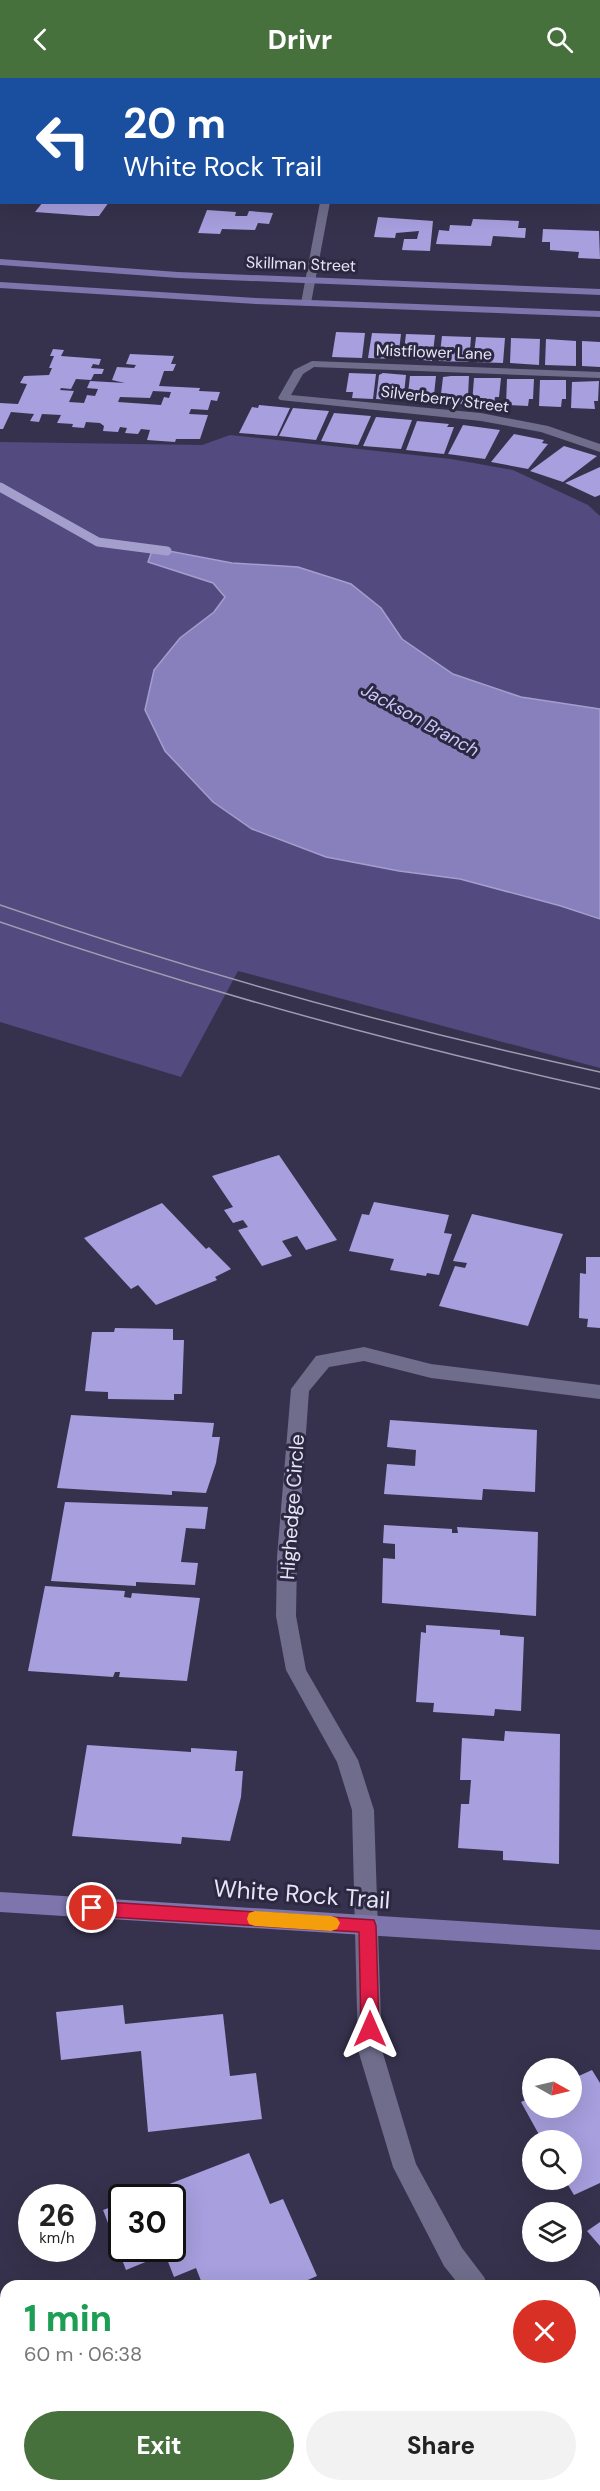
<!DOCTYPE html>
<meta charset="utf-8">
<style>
body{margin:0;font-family:"DM Sans",sans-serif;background:#f2f2f2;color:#222;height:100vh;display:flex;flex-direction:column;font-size:22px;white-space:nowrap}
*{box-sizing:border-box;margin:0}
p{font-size:20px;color:#767676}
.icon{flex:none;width:33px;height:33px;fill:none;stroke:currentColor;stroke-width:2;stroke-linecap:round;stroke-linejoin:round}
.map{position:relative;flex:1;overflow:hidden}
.drawer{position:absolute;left:0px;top:2202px;width:600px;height:212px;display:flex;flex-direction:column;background:#fff;border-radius:18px 18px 0 0;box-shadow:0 6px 24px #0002}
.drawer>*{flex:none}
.top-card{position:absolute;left:0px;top:0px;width:600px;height:126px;box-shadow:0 6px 24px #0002;background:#1a4fa0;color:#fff;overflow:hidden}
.needle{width:39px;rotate:98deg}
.controls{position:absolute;left:522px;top:1980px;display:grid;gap:12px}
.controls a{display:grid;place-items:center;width:60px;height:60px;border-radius:50%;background:#fff;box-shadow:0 6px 24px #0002;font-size:30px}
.speed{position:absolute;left:18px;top:2106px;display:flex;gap:12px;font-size:30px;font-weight:700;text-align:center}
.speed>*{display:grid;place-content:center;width:78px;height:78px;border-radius:50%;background:#fff;box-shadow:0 6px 24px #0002;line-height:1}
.speed small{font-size:15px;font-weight:400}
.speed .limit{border:3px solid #111;border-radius:9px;background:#fff;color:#111}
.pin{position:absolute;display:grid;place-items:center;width:51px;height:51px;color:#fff;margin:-26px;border:3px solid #fff;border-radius:50%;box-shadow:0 2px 6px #0007}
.me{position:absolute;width:66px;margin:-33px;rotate:0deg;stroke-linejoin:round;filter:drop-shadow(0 0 4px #0008)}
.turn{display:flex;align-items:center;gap:21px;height:126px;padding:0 24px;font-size:27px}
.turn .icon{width:78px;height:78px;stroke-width:2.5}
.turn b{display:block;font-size:42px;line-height:51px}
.round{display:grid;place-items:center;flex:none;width:63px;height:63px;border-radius:32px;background:#f2f2f2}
.head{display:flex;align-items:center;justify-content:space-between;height:102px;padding:0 24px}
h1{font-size:36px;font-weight:800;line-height:45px;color:#1e9e55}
.cta{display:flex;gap:12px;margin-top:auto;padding:12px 24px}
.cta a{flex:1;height:69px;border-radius:36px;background:#47713c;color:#fff;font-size:24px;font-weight:800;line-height:69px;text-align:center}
.cta a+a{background:#f2f2f2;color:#222}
header{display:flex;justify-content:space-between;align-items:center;height:78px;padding:0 24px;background:#47713c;color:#fff;font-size:27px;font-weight:800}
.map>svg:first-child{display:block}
.green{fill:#534a80}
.water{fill:#8880bc;stroke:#a49ecd;stroke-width:1.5}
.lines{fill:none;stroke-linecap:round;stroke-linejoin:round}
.stream{stroke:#a49ecd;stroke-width:9}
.building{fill:#a79fde;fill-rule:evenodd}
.street{fill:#706d8c;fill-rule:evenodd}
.secondary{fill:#7d75ac;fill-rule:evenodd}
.tram{stroke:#9e9cb1;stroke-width:1.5}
.route{fill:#e11d48;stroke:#92132f;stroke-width:1.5}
.slow{fill:#f59e0b}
.labels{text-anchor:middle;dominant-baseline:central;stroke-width:6;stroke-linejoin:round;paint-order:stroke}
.far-street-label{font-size:16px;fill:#e6e5f6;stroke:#2c2842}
.far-water-label{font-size:18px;font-style:italic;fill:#ccc7fb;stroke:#2c2842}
.street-label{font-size:20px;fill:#e6e5f6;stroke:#2c2842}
.near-street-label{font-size:24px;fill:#e6e5f6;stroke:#2c2842}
</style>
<header><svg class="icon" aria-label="back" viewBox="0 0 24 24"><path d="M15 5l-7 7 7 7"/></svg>Drivr<svg class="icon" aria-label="search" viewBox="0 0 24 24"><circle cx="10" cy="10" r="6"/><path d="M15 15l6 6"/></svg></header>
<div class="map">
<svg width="600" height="2413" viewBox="0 0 600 2413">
<rect width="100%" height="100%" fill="#36324d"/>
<path class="green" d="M230,357L451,381L513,392L588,427L600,438V631L521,619L453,596L402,561L381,530L351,506L298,489L232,485L154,470L148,483L213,505L225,519L214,534L180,560L326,779L399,793L460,801L561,828L600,842V990L238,893L181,999L0,944V364L202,367Z"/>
<path class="water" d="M153,470L232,485L298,489L351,506L381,530L402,561L453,596L521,619L600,631V841L561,828L460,801L399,793L326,779L252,751L213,724L165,673L145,632L154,592L180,560L214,534L225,519L213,505L148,484Z"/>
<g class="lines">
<path class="stream" d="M0,409L98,464L167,473"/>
</g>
<path class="building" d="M43,124H109L99,138H89L35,134Z
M207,132L236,134L235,138H247L249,133L273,135L269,146L258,145L255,152L222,151L220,156L198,155Z
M378,139L433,143L430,173L402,172L404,161H417L419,153L396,155L395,160L374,159Z
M473,141L519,143L518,150H526L525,160L493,158L491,168L436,166L439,152L449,153L450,147L471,148Z
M543,151L599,153L600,181L578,180L579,174L550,172V164H542Z
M336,254L365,255L362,280L332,279Z
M372,255L401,256L398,281L368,280Z
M406,256L435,257L432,283L403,280Z
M442,258L471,259L469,284L439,283Z
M476,259L505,260L503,285L473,284Z
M511,260L540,261L539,287L510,285Z
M546,261L576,263V288L545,287Z
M582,263L600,264V289L582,288Z
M53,271L64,272L61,278L101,281L99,287L93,286L91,290L104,291L102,296H94L91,302L76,301L71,311L61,310L60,312L74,313L69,324L84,325L87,317L95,318L98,311L87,310L90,303L125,305L112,302L117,289L134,290L136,287L126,286L130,276L174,278L171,286H176L173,293H164L159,308L200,310L199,313L220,314L217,323L211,322L208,332L191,331L189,336L208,337L200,361H176L175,364L147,362L150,352L141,351L138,356L125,355L127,350L120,349L118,354L103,353L104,348L100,345L86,344L84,350L72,349L73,346L57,345L61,337L42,336L39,344L30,343L34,336L11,334L3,351H0V325L18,326L27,306L20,305L24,298L49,297L52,290H49L54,278H50ZM153,313L171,314L169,320L164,319L161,327L118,324L120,319L150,320Z
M349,295L376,296L373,321L352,320L353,314H346Z
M383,295L406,297L404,316H397V322L376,321L379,297Z
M410,298H436L434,317H430L429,325L407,324Z
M451,298H469L468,318H464L463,326L440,325L443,299Z
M474,300H501L499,319H495L494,327L472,326Z
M507,301H534L533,321H529L528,328L506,327Z
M540,302H566V321H562L561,329L539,328Z
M599,303L598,323H594L595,331L571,330L572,304Z
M259,327L290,330L277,358L239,355L252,329L258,330Z
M293,330L329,333L316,362L279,358Z
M334,335L371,338L358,367L321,363Z
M376,339L412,342L401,371L363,368Z
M417,343L449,346L447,349H454L444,376L406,372Z
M463,347L500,352L485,381L448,376Z
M514,356L544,362L542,365L548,366L528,391L491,384Z
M564,368L597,378L563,404L530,393Z
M600,389V417L595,419L565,405Z
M279,1077L337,1162L306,1172L297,1158L282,1163L292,1178L262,1188L238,1152L248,1149L243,1142L233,1145L224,1132L233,1129L212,1098Z
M374,1124L449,1137L444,1155L452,1156L439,1197L427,1195L426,1198L390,1192L394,1181L349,1173L362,1136L369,1137Z
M162,1125L206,1171L209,1169L231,1191L215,1199L217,1202L156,1227L138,1207L131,1211L84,1160Z
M472,1136L563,1156L528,1248L439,1228L455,1188L465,1190L467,1185L453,1183Z
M586,1179H600V1250L587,1249L588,1241L579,1240L580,1195L586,1196Z
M115,1250L173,1251V1262H184L182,1316H174V1322L108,1321V1314L85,1313L92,1254H114Z
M71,1337L214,1345L212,1359H220L216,1385L206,1415L172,1413V1417L57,1410Z
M390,1342L537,1352L535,1414L483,1411L482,1422L384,1416L387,1386L415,1388L416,1372L387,1369Z
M65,1424L208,1429L205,1451L186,1450L181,1484L198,1485L195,1507L136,1504V1508L51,1503Z
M384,1447L452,1451V1455H458L457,1449L538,1454L536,1538L382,1525L383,1480L395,1481V1466L383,1465Z
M45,1508L125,1513L124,1519L131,1520L132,1515L200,1520L187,1603L119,1599L120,1594H115L113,1599L28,1593Z
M426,1547L500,1552V1557L524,1559L521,1633L495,1631L494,1638L433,1634L434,1625L416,1624L421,1554L426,1555Z
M505,1653L560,1656L559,1786L503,1782V1773L458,1770L461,1726H469L471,1702H460L462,1660L504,1663Z
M87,1667L191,1674V1670L237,1673L235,1693H243L241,1719L230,1763L182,1759L181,1766L72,1758Z
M123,1927L125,1946L223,1936L230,1998L256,1995L262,2041L148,2054L141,1973L61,1982L56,1934Z
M592,1992L600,2005V2105L574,2117L565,2102H572V2062H542L521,2024L532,2019V2030H572V2001Z
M249,2075L270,2126L283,2121L317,2198L294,2208H203L196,2190L174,2199L165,2176L126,2192L103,2132L122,2125V2170H172V2120L136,2119Z
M600,2144V2168L587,2153Z
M356,2408H459L464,2413H349Z"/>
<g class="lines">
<path class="street" d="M328,0H338V2H328Z
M2,9V22L0,23V10Z
M0,87H2V93H0Z
M598,120L600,126L594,125L598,124Z
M320,124H330L311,225L306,228L301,225Z
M312,283L600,294V300L314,289L303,296L291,317L481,335L548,348L600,366V374L541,354L481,343L280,322L278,320L294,292Z
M364,1269L431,1286L600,1307V1321L431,1300L364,1283L329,1289L309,1313L297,1479L296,1538L306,1592L358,1682L374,1732L382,1972L416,2086L462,2170L484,2199L488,2208H460L444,2188L393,2089L358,1972L352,1732L337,1684L286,1592L276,1538L277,1479L291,1311L316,1278Z
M594,2352L600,2354V2386L594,2384Z"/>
<path class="secondary" d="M0,181L178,194L600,211V217L178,200L0,187Z
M0,204L256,220L600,233V239L256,226L0,210Z
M0,1814L600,1852V1872L0,1834Z"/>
<path class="tram" d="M0,827C197,895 396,950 600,994
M0,844C197,912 397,966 600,1011"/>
</g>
<path class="route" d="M92,1823L374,1842L376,1848L379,1951L376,1956L370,1959L364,1956L361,1951L359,1854L92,1838L86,1835L83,1830L86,1825Z"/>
<path class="slow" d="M255,1833L331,1838L337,1840L340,1845L337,1851L331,1853L255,1848L249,1846L247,1841L249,1835Z"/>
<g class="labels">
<g class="far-street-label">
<text transform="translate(301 186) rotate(2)">Skillman Street</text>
<text transform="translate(434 274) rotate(2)">Mistflower Lane</text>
<text transform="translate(445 321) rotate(7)">Silverberry Street</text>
</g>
<g class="far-water-label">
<text transform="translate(420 642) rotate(29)">Jackson Branch</text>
</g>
<g class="street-label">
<text transform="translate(292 1429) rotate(-86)">Highedge Circle</text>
</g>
<g class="near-street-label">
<text transform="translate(302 1816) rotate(4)">White Rock Trail</text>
</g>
</g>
</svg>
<div class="controls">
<a><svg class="needle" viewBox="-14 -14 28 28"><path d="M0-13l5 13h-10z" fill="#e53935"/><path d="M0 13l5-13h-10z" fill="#767676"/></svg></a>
<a><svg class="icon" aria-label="search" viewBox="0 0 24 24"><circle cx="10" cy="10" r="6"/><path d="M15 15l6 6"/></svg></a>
<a><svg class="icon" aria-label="layers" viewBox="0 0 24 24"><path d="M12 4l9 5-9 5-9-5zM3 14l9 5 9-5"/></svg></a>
</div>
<div class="speed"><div>26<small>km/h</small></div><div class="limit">30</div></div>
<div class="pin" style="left:92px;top:1830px;background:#d93025"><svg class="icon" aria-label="arrive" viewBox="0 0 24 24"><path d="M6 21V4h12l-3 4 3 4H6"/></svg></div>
<svg class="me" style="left:370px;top:1951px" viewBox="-20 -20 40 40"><path d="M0-17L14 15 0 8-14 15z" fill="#e11d48" stroke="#fff" stroke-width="4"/></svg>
<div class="top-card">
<div class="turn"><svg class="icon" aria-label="left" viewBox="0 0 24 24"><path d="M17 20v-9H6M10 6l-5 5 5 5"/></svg><div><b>20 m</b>White Rock Trail</div></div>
</div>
<section class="drawer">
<div class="head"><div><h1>1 min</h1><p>60 m · 06:38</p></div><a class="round" style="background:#d93025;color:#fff"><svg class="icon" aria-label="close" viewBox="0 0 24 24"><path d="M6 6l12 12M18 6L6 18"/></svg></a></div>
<div class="cta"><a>Exit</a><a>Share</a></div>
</section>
</div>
